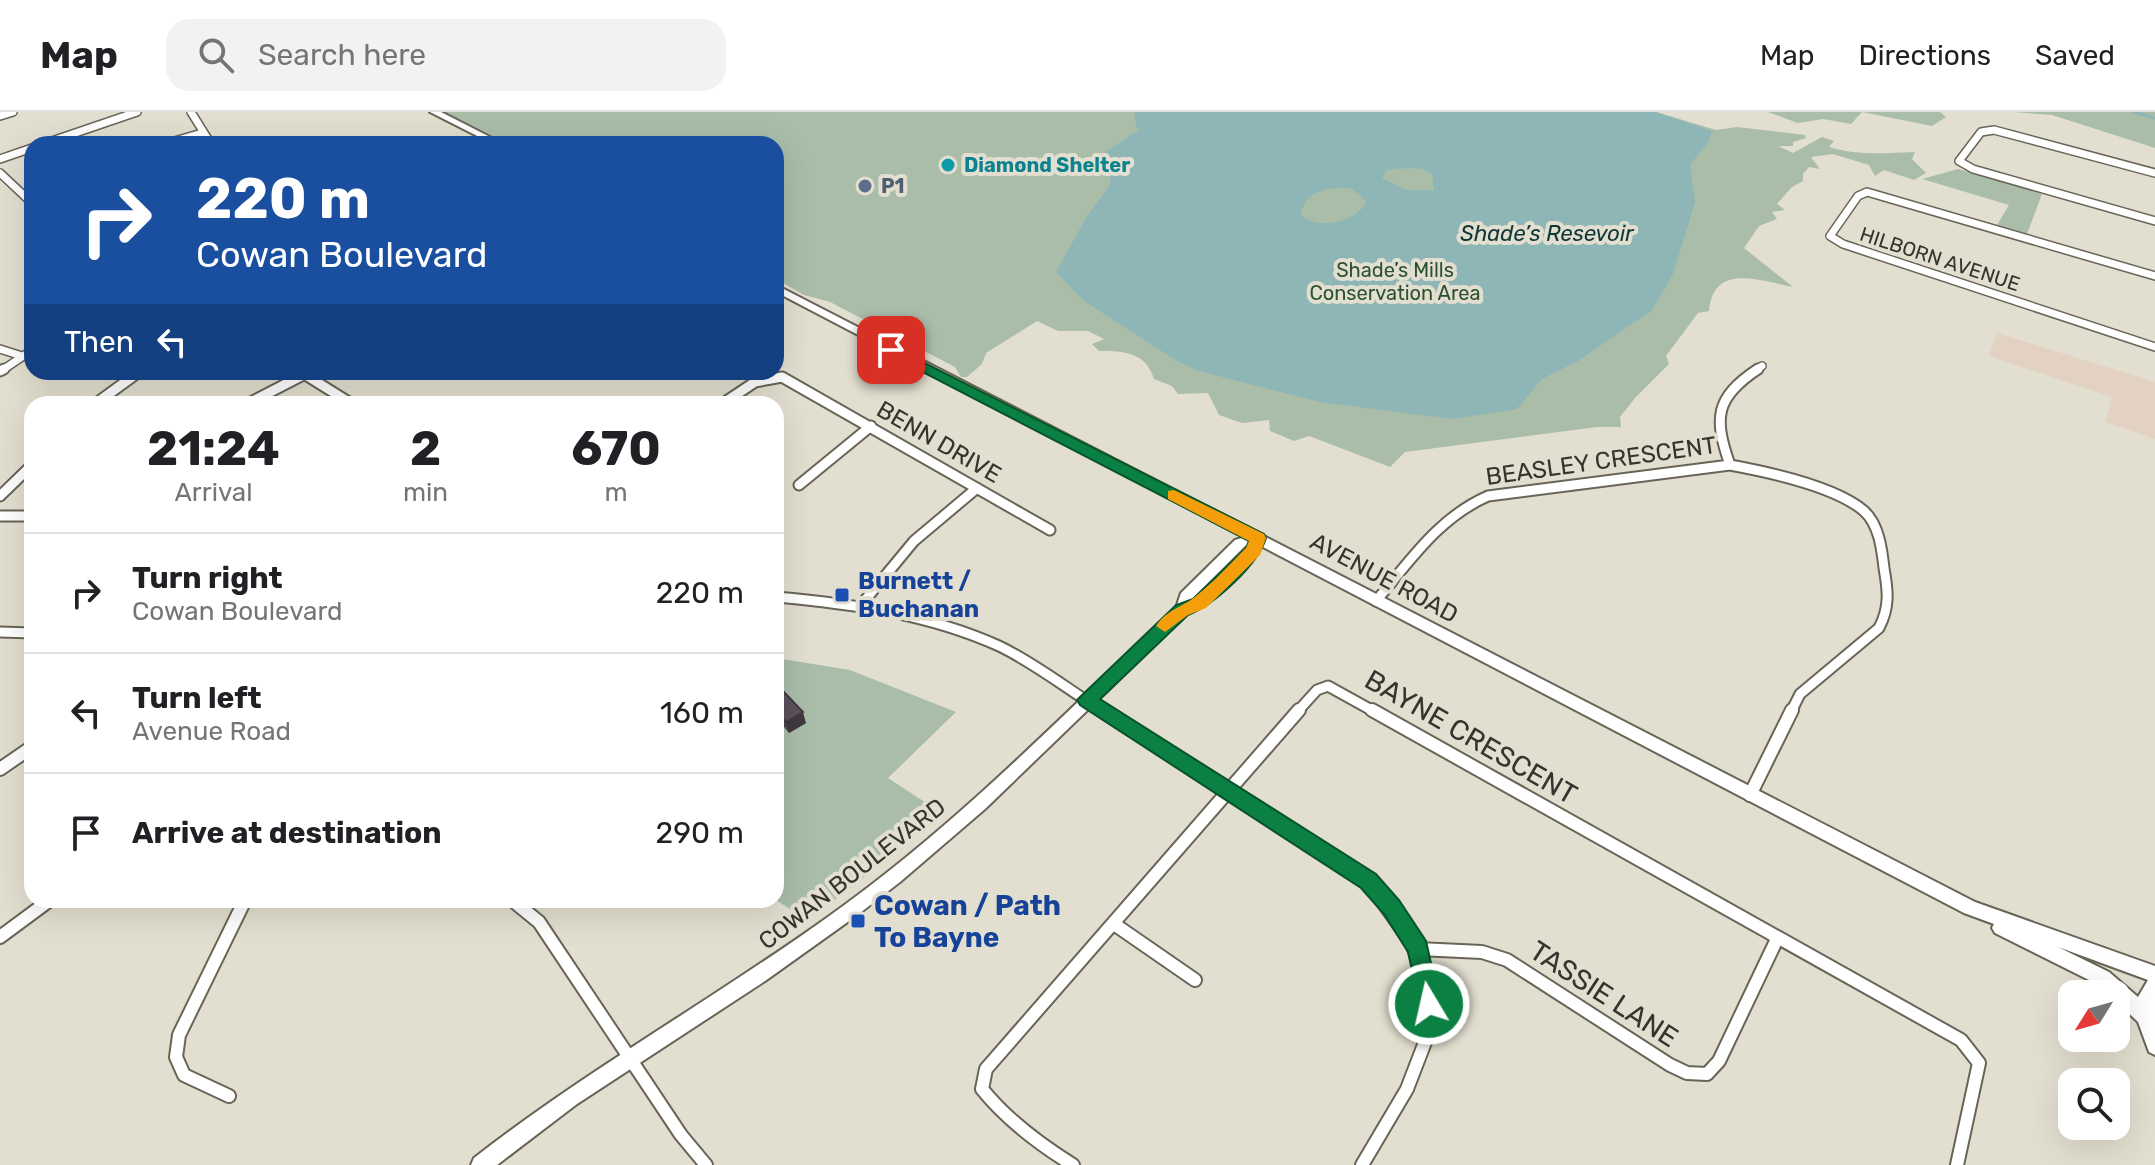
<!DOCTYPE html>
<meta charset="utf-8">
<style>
body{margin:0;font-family:Rubik,sans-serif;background:#f2f2f2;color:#202124;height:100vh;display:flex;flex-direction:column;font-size:30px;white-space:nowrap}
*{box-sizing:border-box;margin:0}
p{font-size:26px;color:#757577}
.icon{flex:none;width:44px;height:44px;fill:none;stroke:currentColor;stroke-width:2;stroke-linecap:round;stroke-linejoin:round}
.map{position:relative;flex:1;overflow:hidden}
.details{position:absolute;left:24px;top:284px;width:760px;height:512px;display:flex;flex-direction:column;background:#fff;border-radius:24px;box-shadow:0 8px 32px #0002}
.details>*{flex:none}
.guide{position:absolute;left:24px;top:24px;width:760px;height:244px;border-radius:24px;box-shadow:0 8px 32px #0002;background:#1a4fa0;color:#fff;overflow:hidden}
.needle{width:52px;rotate:233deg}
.tools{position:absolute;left:2058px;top:868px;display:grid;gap:16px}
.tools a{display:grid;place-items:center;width:72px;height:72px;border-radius:16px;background:#fff;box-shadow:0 8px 32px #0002;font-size:40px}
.pin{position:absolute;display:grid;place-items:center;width:68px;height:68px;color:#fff;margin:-34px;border-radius:16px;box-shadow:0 4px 12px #0006}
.me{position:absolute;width:88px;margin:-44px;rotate:351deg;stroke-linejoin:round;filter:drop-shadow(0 0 6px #0008)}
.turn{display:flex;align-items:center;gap:28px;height:168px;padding:0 40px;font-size:36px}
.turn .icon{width:104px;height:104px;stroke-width:2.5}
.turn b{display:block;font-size:56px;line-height:68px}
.then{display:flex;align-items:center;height:76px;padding:0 40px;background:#0003;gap:16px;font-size:30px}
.eta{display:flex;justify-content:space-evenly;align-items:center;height:136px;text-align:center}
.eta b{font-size:48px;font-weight:700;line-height:56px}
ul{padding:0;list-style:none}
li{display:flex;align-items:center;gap:24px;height:120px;padding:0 40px;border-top:2px solid #e0e0e0}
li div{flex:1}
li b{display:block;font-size:30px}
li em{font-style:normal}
header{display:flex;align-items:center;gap:48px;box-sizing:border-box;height:112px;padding:0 40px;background:#fff;border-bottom:2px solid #e0e0e0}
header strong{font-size:38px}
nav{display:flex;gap:44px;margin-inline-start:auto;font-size:28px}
.search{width:560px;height:72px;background:#f2f2f2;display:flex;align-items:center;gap:20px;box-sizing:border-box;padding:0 28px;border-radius:24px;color:#757577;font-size:30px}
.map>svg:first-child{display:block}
.commercial{fill:#e3d2c1}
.green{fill:#a9bda9}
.water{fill:#8eb6b6;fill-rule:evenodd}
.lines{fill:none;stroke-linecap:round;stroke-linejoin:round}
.stream{stroke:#8eb6b6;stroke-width:3}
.street-far2-casing{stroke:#686457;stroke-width:10}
.street-far1-casing{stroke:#686457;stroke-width:13}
.street-casing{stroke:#686457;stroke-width:16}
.secondary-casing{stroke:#686457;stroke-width:4}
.street-far2{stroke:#fff;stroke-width:7}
.street-far1{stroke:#fff;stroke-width:9}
.street{stroke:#fff;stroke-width:12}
.secondary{fill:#fff;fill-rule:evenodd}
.wall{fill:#4e474f}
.shaded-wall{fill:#403940}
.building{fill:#5b525c;stroke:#403940;stroke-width:2}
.route{fill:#0b8043;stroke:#07532c;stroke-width:2}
.slow{fill:#f59e0b}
.culture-dot{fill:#0f9aa8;stroke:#e3dfd0;stroke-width:3}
.service-dot{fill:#5c6f8a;stroke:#e3dfd0;stroke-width:3}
.transit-dot{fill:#1a4fb4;stroke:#e3dfd0;stroke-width:3}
.labels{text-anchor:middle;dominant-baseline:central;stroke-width:8;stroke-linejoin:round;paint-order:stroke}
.far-culture-label{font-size:20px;font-weight:bold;fill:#0d838f;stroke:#e3dfd0;text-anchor:start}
.far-service-label{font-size:20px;font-weight:bold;fill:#4e5e75;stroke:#e3dfd0;text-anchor:start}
.far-street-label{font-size:20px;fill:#36342e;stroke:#e3dfd0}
.far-park-label{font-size:20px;fill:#2b522e;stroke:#e3dfd0}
.far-water-label{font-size:22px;font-style:italic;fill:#0e3637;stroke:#e3dfd0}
.street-label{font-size:24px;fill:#36342e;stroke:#e3dfd0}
.transit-label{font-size:24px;font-weight:bold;fill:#164399;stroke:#e3dfd0;text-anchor:start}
.near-street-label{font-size:28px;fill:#36342e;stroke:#e3dfd0}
.near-transit-label{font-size:28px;font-weight:bold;fill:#164399;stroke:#e3dfd0;text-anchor:start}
</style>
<header>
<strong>Map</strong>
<div class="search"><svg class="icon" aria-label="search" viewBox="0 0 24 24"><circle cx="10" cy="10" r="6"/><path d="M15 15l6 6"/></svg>Search here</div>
<nav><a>Map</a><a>Directions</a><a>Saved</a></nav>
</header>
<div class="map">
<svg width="2155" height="1053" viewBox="0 0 2155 1053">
<rect width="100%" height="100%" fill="#e3dfd0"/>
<path class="commercial" d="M1997,221L2155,270V327L2105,310L2112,285L1989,244Z"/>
<path class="green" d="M444,0H1656L1716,18L1737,15L1805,23L1806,26L1793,30V34H1778L1793,41L1822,25L1834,29L1829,35C1858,44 1886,41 1915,40L1912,47L1926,61L1914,68L1884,58L1875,64L1869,53L1833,42L1811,45L1820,57L1809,55L1803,62V69L1792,75L1777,92L1785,98L1772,100L1777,107L1759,114L1744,136L1793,175C1761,169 1713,150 1709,199L1698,201L1666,244L1669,252L1635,286L1620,305L1621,315H1597L1405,340L1390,355L1309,324L1294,329L1270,319L1269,308L1242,311L1219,303L1208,281L1178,282L1172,274L1154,267C1146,240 1124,239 1099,239L1092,232L1104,227L1088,219H1058L1037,209L986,241L982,252L967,265H961L955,255L830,190L804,183L776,167V32H510Z
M1768,0H1940L1946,5L1932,14L1862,0L1851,12L1823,7L1798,11Z
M2014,0H2155V36L2052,3Z
M1958,57L2042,82L2027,122L1997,113L2009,93L1922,67Z
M776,546L850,558L956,600L888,666L940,700L859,770L807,808L776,788Z"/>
<path class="water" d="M1134,0H1656L1712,19L1708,30L1690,53L1695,90L1673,162L1652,198L1578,249L1542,267L1517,297L1452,307L1320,290L1199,259L1177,249L1084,189L1056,160L1086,106L1111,71L1109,63L1092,49L1140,17L1137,16ZM1408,56L1422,57L1432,62L1434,78H1406L1382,66L1387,58ZM1345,76L1352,77L1367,90C1355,110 1320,119 1301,103C1304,80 1325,75 1345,76Z"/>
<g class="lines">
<path class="stream" d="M2133,0L2155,6"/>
<defs>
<path id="street-far2" d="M191,0L211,32
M0,4L13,0
M43,32L137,0
M164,32L202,21
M0,47L32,36
M0,61L32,91
M2155,61L1994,18L1981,20L1959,49L1973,57L2155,109
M2155,164L1867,80L1858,84L1830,124L1843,132L2155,235
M0,237L22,244
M1,259L32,238
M1754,259L1762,254"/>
<path id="street-far1" d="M0,259L4,257
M304,262L352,292
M95,292L139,260
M247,292L309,260
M722,292L755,270L782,265L1050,418
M1730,353C1714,307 1714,286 1758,257
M799,373L871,314
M0,384L32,353
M0,404H32
M776,485C853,492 928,502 999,534C1035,551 1070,579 1104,600
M1376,489C1410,449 1438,406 1488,384L1730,353C1768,360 1835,374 1864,399C1879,412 1882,438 1884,456C1888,479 1890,495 1879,516L1800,582L1791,600
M861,493L914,429L977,376
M0,520L32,521
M1297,600L1317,578L1328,574L1375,600"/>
<path id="street" d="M1101,598L1368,769L1412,831L1428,876L1427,925L1407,977L1362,1053
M1372,598L1961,928L1979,951L1957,1053
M0,657L32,635
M1750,683L1792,598
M512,788L539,810L681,1023L706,1053
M1114,812L1195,868
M0,825L50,788
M1418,837L1482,840L1507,848L1670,953L1687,961L1707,962L1719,949L1777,827
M229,984L184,963L176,945L179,923L245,788
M1073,1053C1039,1032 1007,1008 982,977L986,957L1299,598"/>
<path id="secondary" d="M430,0H441L504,32H493Z
M776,173L1975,790L2155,854V943L2149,940L2138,910L2116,889V882H2108L2097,872L1995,821L1992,816L1994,812L1964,801L1261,434C1245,463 1217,487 1187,502L985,697L900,770L856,804L765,869L577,992L497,1053H471L474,1046C592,954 723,882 843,794C964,706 1068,598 1176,496L1181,481L1235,428L1245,425L776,180ZM1248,433L1221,465L1192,487L1245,434ZM2058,835L2148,868L2138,885L2109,860Z"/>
</defs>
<use href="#street-far2" class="street-far2-casing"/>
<use href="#street-far1" class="street-far1-casing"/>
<use href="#street" class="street-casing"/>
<use href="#secondary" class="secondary-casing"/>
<use href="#street-far2" class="street-far2"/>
<use href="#street-far1" class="street-far1"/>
<use href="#street" class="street"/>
<use href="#secondary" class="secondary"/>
</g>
<path class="wall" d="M776,581L806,611L789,621L776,605Z"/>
<path class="shaded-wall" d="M803,600L806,611L789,621L786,610Z"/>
<path class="building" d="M782,578L803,600L786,610L776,599V581Z"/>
<path class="route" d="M891,234L1264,422L1266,426C1258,453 1214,493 1188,503L1100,587L1376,762L1399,788L1426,829L1440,892L1437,899L1429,903L1421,899L1408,840L1384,802L1361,776L1080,593L1077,588L1176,493L1193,487L1246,436L1249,429L886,241L884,238Z"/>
<path class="slow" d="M1174,378L1264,422L1266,426L1260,443L1206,496L1188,503L1165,520L1156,514C1167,497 1182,496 1196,484C1214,470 1230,452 1246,436L1249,429L1168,387V379Z"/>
<circle class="culture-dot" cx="948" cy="53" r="8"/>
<circle class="service-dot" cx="865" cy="74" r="8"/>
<g class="transit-dot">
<rect x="834" y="475" width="16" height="16" rx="4"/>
<rect x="850" y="801" width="16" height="16" rx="4"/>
</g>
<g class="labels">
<g class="far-culture-label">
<text x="964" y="53">Diamond Shelter</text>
</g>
<g class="far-service-label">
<text x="881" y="74">P1</text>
</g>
<g class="far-street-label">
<text transform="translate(1940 147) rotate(18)">HILBORN AVENUE</text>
</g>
<g class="far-park-label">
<text x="1395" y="158">Shade’s Mills<tspan x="1395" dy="23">Conservation Area</tspan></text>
</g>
<g class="far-water-label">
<text x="1547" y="121">Shade’s Resevoir</text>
</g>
<g class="street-label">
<text transform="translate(939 330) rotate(30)">BENN DRIVE</text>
<text transform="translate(1601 349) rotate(-8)">BEASLEY CRESCENT</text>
<text transform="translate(1384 466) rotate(28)">AVENUE ROAD</text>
<text transform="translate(852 762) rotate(-38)">COWAN BOULEVARD</text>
</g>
<g class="transit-label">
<text x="858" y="469">Burnett /<tspan x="858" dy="28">Buchanan</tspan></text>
</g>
<g class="near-street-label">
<text transform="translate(1471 625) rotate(30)">BAYNE CRESCENT</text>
<text transform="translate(1604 882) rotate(33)">TASSIE LANE</text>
</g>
<g class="near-transit-label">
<text x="874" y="793">Cowan / Path<tspan x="874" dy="32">To Bayne</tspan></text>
</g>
</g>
</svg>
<div class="tools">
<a><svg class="needle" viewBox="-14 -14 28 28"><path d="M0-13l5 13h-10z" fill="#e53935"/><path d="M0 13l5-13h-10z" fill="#757577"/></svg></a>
<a><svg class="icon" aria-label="search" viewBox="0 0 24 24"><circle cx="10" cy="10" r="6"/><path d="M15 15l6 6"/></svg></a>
</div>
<div class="pin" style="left:891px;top:238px;background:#d93025"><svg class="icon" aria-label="arrive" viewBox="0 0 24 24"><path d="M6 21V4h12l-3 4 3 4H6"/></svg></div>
<svg class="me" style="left:1429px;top:892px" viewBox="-20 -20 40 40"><circle r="17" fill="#0b8043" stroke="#fff" stroke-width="3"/><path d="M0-11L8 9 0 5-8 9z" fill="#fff"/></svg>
<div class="guide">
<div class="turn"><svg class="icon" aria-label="right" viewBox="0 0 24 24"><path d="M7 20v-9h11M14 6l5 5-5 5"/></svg><div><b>220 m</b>Cowan Boulevard</div></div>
<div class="then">Then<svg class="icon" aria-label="left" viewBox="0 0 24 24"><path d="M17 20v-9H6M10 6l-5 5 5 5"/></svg></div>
</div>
<section class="details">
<div class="eta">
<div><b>21:24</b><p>Arrival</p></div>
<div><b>2</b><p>min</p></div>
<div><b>670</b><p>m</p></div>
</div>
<ul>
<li><svg class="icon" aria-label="right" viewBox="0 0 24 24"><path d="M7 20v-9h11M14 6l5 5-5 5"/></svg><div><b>Turn right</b><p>Cowan Boulevard</p></div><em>220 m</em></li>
<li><svg class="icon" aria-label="left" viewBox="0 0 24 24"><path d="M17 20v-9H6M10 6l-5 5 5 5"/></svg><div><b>Turn left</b><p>Avenue Road</p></div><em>160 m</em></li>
<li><svg class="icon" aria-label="arrive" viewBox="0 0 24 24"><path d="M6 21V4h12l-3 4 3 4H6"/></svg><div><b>Arrive at destination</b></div><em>290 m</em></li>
</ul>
</section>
</div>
